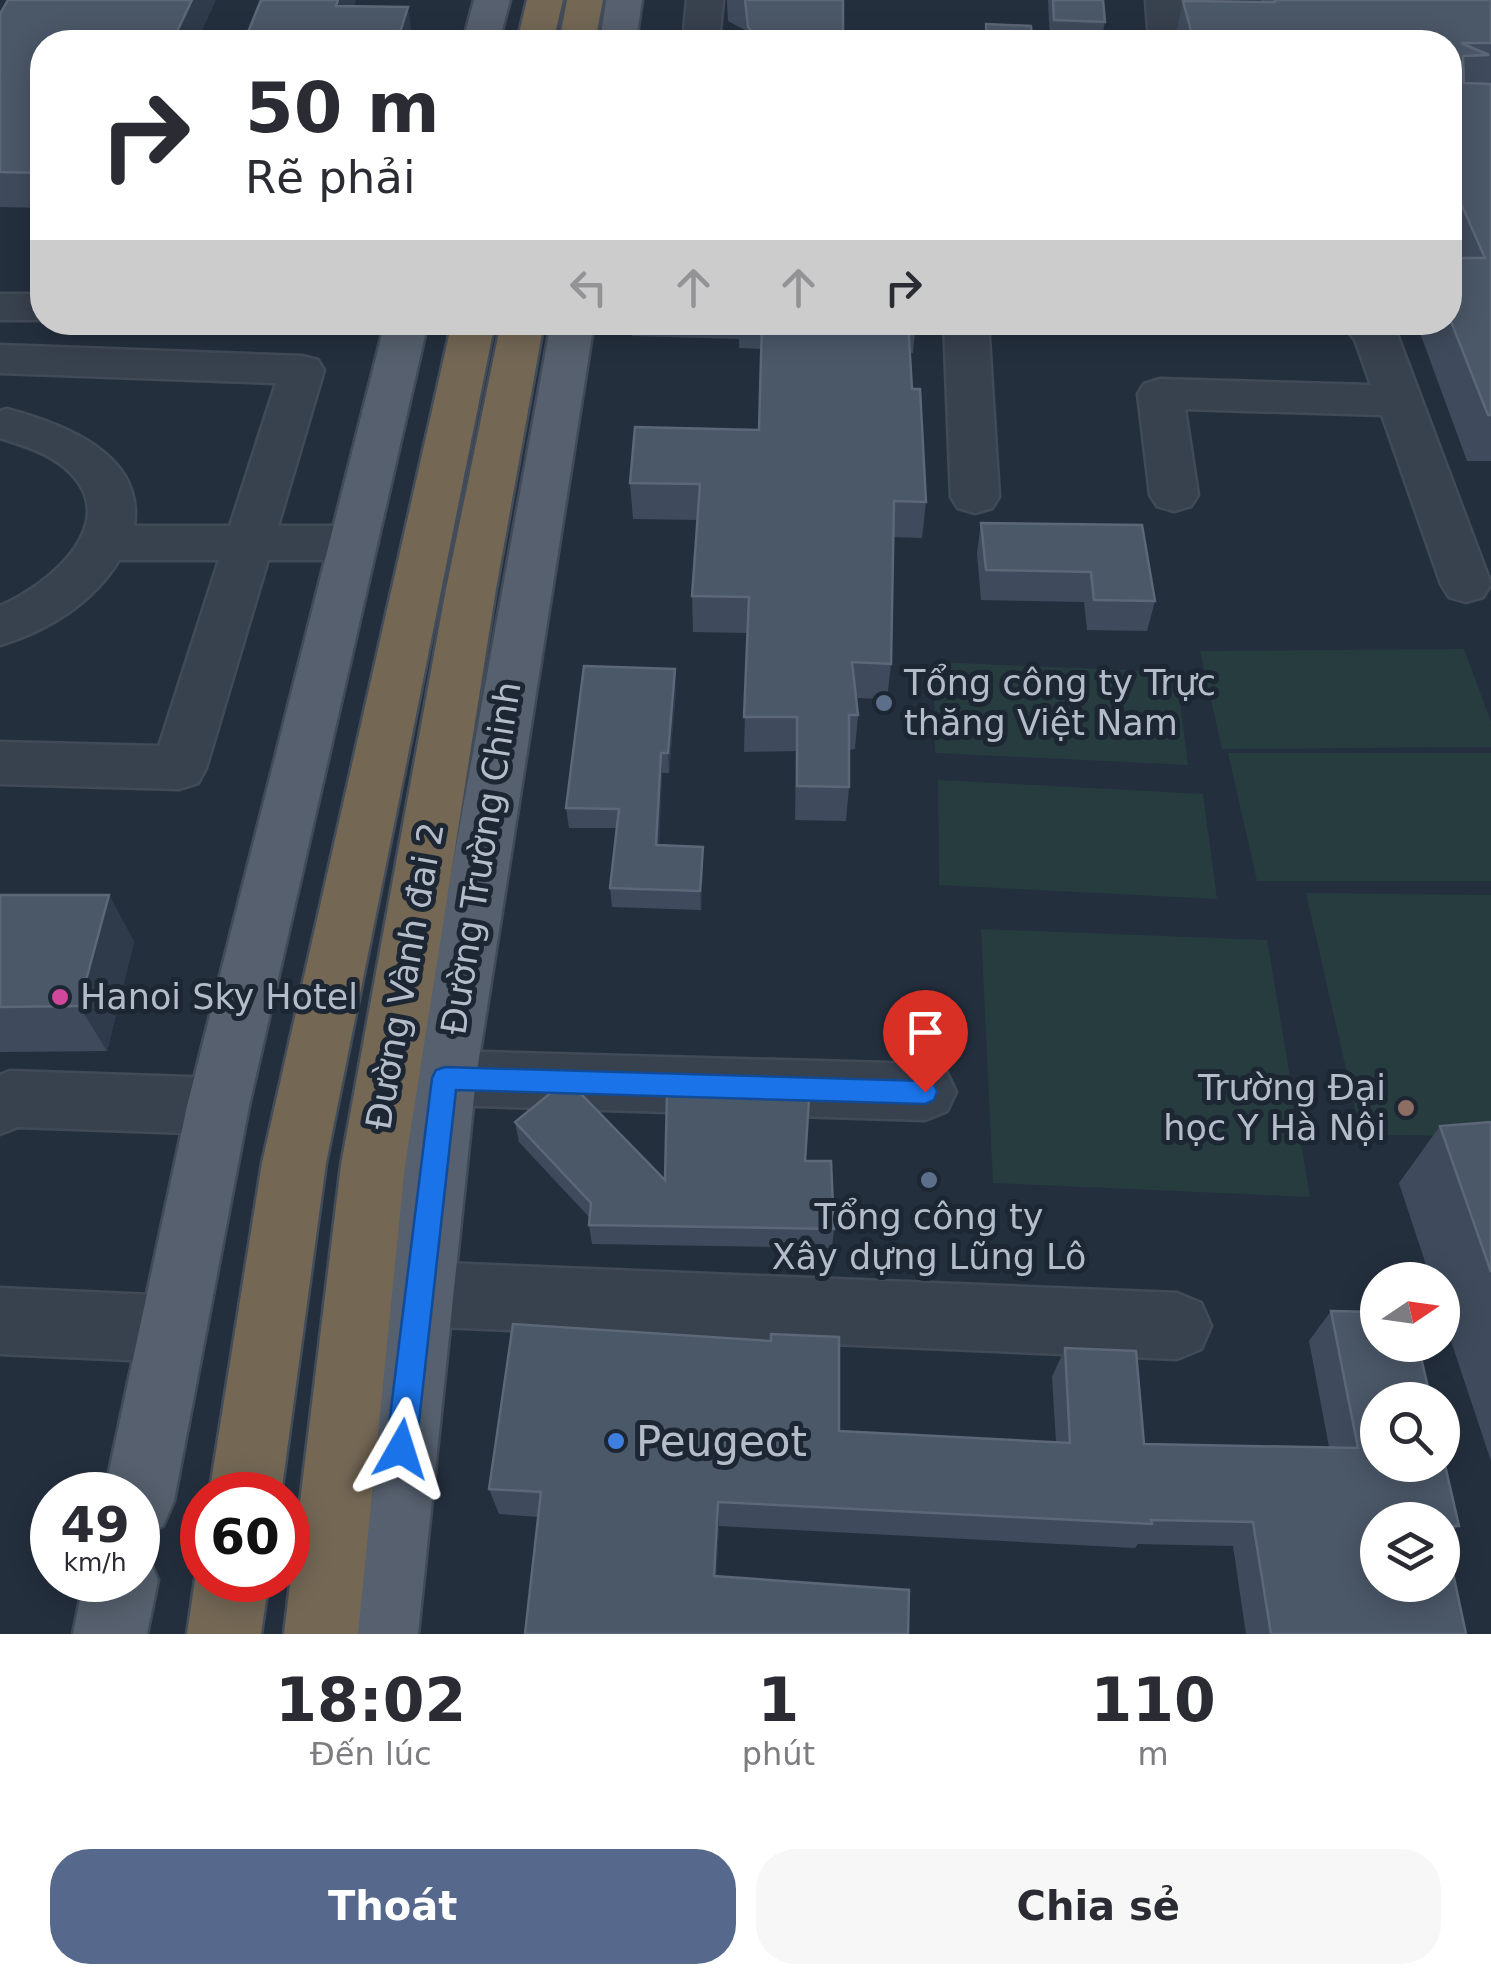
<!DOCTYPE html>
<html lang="vi">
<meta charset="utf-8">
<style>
body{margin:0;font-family:"DejaVu Sans",sans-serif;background:#f7f7f7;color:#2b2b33;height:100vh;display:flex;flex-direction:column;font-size:38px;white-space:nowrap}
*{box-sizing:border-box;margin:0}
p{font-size:32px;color:#7c7c81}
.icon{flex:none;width:55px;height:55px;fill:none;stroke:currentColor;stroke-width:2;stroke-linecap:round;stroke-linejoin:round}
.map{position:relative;height:1634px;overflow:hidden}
.details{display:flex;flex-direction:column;background:#fff;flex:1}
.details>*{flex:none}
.banner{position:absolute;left:30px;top:30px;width:1432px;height:305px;border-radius:40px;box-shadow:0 5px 25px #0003;background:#fff;color:#2b2b33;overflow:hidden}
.needle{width:65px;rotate:77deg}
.buttons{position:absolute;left:1360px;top:1262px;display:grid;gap:20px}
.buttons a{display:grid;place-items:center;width:100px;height:100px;border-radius:50%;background:#fff;box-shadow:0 5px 25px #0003;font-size:50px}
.speed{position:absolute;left:30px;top:1472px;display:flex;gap:20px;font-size:50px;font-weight:700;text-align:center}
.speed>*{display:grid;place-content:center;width:130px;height:130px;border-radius:50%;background:#fff;box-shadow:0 5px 25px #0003;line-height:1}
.speed small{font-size:25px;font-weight:400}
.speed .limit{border:15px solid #d22;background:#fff;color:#111}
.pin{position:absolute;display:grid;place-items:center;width:85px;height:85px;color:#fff;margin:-102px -42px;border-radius:50% 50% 50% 0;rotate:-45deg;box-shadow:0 0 10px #0007}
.pin .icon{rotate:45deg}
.me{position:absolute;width:110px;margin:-55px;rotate:6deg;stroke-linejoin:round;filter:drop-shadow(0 0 8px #0008)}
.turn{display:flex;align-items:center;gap:35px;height:210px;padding:0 50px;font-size:45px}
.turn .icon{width:130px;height:130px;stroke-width:2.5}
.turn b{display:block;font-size:70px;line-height:85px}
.lanes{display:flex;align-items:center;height:95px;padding:0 50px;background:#0003;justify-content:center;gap:50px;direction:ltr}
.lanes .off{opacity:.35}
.eta{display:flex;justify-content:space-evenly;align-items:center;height:170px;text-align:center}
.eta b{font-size:60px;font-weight:700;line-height:70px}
.action{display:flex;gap:20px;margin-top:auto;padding:20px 50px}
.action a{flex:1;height:115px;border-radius:40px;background:#56698c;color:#fff;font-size:40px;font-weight:700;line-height:115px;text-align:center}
.action a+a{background:#f7f7f7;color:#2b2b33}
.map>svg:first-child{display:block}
.green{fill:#263c3f}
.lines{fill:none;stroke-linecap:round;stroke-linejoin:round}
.minor-casing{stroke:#414a57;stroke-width:5}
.major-casing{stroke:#414a57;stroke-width:5}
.highway-casing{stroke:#434c59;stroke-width:5}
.minor{fill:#38414e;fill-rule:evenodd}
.major{fill:#56606e;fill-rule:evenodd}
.highway{fill:#746855;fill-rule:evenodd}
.wall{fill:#3f4b5c}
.shaded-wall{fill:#2f3b4b}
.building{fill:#4b5868;stroke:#5c6777;stroke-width:2.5;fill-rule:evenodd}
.route{fill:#1a73e8;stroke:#114b97;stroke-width:2.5}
.service-dot{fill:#5c6f8a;stroke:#1d2633;stroke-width:4}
.hotel-dot{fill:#d1479c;stroke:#1d2633;stroke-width:4}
.education-dot{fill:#8d6e63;stroke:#1d2633;stroke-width:4}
.shop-dot{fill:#3f7fe0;stroke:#1d2633;stroke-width:4}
.labels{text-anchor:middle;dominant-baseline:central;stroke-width:10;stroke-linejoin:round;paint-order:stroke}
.poi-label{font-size:35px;fill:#b4bcc9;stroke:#1d2633;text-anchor:start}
.street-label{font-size:35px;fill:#b4bcc9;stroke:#1d2633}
.near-poi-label{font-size:42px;fill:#b4bcc9;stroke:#1d2633;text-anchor:start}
</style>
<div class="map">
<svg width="1491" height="1634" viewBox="0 0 1491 1634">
<rect width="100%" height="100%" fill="#242f3e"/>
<path class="green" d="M1464,649L1491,722V747L1222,749L1200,651Z
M934,662L1176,672L1188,765L935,753Z
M1228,753H1491V881H1257Z
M938,780L1203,794L1217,899L939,885Z
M1306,893L1491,895V1136L1361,1135Z
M981,929L1267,940L1310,1197L993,1183Z"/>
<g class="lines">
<defs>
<path id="minor" d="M687,0H723L719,42H683Z
M1146,0H1182L1185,42H1149Z
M0,294H42V320H0Z
M944,322H988L999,497L992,508L975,513L958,508L951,497Z
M1341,322H1388L1397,334L1491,584L1483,597L1466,602L1449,597L1441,584L1382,415L1185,409L1198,495L1191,506L1174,511L1157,506L1150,495L1138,394L1144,384L1160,379L1371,385L1355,340Z
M0,345L302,356L318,360L324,370L278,526H354L371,531L378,543L371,555L354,560H268L206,768L198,783L179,789L0,784V742L159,746L219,560H119C93,603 47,631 0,645V606C51,584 127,520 64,467C46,452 22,445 0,438V411L7,409C62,424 145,453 134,526H230L276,383L0,373Z
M445,1051L925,1064L947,1073L956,1092L947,1111L925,1120L445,1105L423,1097L414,1078L423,1059Z
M10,1071L218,1078L240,1086L249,1106L240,1126L218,1134L18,1127L0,1134V1075Z
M418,1262L1177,1293L1201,1303L1211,1326L1201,1349L1177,1359L418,1326L394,1317L385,1294L394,1271Z
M0,1288L173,1296L197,1306L207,1329L197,1352L173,1362L0,1354Z"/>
<path id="major" d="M474,0H510L499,42H463Z
M606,0H642L636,42H600Z
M385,322H428L249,1106L174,1501L163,1526L138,1537V1495H104L187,1106Z
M551,322H594L476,1078L418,1634H344L414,1078Z
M138,1550L147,1554L158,1580L147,1634H73L84,1580H138Z"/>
<path id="highway" d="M527,0H563L553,42H517Z
M567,0H603L595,42H559Z
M452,322H495L326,1163L281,1495H209L262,1163Z
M501,322H544L496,589L405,1165L358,1634H284L341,1165L446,589Z
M202,1563V1580H269L261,1634H187L195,1580Z"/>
</defs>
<use href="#minor" class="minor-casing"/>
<use href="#major" class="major-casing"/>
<use href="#highway" class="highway-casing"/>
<use href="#minor" class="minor"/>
<use href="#major" class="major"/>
<use href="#highway" class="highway"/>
</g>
<path class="wall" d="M727,0H843V42H746L745,30L728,21Z
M1048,0H1103L1105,22L1101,42H1050Z
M1261,0H1491V461H1467L1416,322H1450V42H1174L1183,1L1262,2Z
M0,14L42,42V208L0,207Z
M631,322H916L913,353H910L912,389L926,502L922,538L893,537L891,664L887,699L856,698L858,715L855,749L849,750V787L846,821L795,820L796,751L744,752L747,633L693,632L692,596L697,520L633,519L630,483L759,430L761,349L739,348V339L632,336Z
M981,523L1155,601L1147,631L1087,630L1084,602L981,600L977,553Z
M676,689L669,773H662L659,845L703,866L701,910L612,907L610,888L617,828H569L566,808Z
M0,895H109L134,942L107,1051L0,1052Z
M515,1122L665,1180L805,1161L834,1229L832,1248L592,1244L589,1225V1217L519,1142Z
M1491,1122V1461L1442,1314V1280H1431L1399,1183L1440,1126Z
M1331,1311L1459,1526L1445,1537L1466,1634H1246L1233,1546L1138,1544L1135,1548L719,1526L716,1576L525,1634L538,1517L499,1514L489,1489L839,1431L1056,1442L1052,1377L1065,1348L1144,1444L1329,1447L1309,1341Z"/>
<path class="shaded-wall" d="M192,0H216L197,42H172Z
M338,0H356L343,40L336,6Z
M408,7L413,42H397Z
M675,669L676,689L669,773L668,753Z
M661,753L662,773L658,865L656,845Z
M703,847V866L701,910L700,891Z
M109,895L134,942L107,1051L79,1006Z
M718,1502L719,1526L715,1598L714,1576Z"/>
<path class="building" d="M8,0H192L172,42H42V173L0,172V14Z
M261,0H338L336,6L408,7L397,42H244Z
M745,0H843V42H771L755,35L748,27Z
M1053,0H1103L1105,22L1054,20Z
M1275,0H1491V43H1461L1489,55L1463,56L1464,83L1491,84V415H1488L1450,319V258H1485L1452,183H1450V42H1194L1183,1L1275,2Z
M986,24L1031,26L1032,42H987Z
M762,322H908L912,389H920L926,502L894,501L891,664L852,662L858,715H849V787L797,786V717H744L749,597L692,596L700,484L630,483L635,427L759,430Z
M981,523L1142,525L1155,601L1094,600L1091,572L986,570Z
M584,666L675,669L668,753H661L656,845L703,847L700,891L610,888L619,809L566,808Z
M0,895H109L79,1006L0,1007Z
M553,1091L579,1092L665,1180L667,1095L809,1099L805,1161H831L834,1229L589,1225L591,1203L515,1122Z
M1491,1122V1272L1440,1126Z
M1331,1311L1378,1312V1345H1418L1431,1400H1378V1465H1442V1452L1459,1526H1443L1466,1634H1271L1253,1522L1151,1520L1152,1524L718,1502L714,1576L909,1590L908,1634H525L541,1492L489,1489L513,1324L771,1341V1334L839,1337V1431L1070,1443L1065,1348L1136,1351L1144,1444L1358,1448ZM1378,1520H1442V1585H1378Z"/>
<path class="route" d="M445,1067L925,1081L934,1084L937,1092L934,1100L925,1104L456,1090L416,1449L411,1459L401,1463L391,1459L386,1449L432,1078L436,1070Z"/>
<g class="service-dot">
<circle cx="884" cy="703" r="10"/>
<circle cx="929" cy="1180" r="10"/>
</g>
<circle class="hotel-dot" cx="60" cy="997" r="10"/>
<circle class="education-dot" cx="1406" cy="1108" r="10"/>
<circle class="shop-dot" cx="616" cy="1441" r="10"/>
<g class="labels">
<g class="poi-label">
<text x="904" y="683">Tổng công ty Trực<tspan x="904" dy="40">thăng Việt Nam</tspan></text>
<text x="80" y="997">Hanoi Sky Hotel</text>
<text x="1386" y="1088" text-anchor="end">Trường Đại<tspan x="1386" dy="40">học Y Hà Nội</tspan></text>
<text x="929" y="1217" text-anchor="middle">Tổng công ty<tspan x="929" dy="40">Xây dựng Lũng Lô</tspan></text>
</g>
<g class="street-label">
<text transform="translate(481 858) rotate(-81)">Đường Trường Chinh</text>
<text transform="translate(405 976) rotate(-80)">Đường Vành đai 2</text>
</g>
<g class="near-poi-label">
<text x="636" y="1441">Peugeot</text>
</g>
</g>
</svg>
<div class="buttons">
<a><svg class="needle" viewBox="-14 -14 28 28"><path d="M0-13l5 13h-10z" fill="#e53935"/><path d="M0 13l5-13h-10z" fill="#7c7c81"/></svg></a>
<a><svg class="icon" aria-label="search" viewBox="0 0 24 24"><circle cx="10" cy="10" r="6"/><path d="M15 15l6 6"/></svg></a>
<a><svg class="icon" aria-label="layers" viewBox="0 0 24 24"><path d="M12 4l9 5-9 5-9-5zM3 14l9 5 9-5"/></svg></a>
</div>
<div class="speed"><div>49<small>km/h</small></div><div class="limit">60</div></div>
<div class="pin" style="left:925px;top:1092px;background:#d93025"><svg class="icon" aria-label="arrive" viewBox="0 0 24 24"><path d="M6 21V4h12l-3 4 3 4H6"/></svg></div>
<svg class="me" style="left:401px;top:1449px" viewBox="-20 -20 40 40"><path d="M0-17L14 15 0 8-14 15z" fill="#1a73e8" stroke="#fff" stroke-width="4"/></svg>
<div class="banner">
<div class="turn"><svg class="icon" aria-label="right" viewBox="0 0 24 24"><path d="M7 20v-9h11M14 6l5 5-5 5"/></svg><div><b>50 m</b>Rẽ phải</div></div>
<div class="lanes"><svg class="icon off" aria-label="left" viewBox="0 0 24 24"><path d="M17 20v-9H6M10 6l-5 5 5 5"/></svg><svg class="icon off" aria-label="ahead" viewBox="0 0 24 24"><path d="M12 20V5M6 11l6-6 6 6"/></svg><svg class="icon off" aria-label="ahead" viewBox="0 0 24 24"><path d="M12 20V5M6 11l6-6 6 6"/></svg><svg class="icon" aria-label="right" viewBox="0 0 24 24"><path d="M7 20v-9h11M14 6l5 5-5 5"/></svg></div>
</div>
</div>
<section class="details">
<div class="eta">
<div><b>18:02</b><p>Đến lúc</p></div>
<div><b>1</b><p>phút</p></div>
<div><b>110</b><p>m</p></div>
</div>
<div class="action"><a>Thoát</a><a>Chia sẻ</a></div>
</section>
